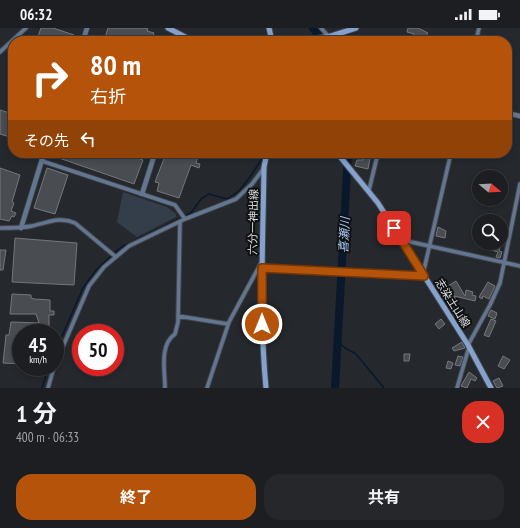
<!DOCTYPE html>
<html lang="ja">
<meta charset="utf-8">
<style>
body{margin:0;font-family:"PT Sans Narrow","Noto Sans JP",sans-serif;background:#25272a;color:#f1f3f6;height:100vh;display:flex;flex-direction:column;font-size:15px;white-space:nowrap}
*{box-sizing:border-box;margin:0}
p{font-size:13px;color:#a0a2a5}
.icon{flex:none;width:22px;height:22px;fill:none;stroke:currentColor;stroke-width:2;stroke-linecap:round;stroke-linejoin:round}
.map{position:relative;height:360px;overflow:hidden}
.panel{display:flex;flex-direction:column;background:#1c1e21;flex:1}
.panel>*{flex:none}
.banner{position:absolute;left:8px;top:8px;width:504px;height:122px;border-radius:16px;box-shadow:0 2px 6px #0003,0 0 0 1px #3a3c3f;background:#b45309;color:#fff;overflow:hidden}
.needle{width:26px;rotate:108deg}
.tools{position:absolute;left:472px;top:142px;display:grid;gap:8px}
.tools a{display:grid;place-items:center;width:36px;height:36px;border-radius:50%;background:#1c1e21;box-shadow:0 2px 6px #0003,0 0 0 1px #3a3c3f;font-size:20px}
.speed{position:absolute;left:12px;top:296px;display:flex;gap:8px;font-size:20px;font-weight:700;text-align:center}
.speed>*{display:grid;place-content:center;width:52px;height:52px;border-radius:50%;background:#1c1e21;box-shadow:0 2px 6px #0003,0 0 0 1px #3a3c3f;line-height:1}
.speed small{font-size:10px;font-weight:400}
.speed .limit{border:6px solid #d22;background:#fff;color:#111}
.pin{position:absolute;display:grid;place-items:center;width:34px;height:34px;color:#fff;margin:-17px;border-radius:8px;box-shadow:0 2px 6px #0006}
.me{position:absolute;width:44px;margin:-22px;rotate:0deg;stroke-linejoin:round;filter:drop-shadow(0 0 3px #0008)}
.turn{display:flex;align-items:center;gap:14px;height:84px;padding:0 16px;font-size:18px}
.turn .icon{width:52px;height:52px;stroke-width:2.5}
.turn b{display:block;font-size:28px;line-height:34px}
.then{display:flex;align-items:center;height:38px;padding:0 16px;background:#0003;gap:8px;font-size:15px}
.round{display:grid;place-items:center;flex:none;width:42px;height:42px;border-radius:16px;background:#25272a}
.head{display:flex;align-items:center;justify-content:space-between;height:68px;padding:0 16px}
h1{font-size:24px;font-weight:700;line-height:30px}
.action{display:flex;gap:8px;margin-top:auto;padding:8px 16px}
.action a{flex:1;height:46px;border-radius:16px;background:#b45309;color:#fff;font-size:16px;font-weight:700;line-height:46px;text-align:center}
.action a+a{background:#25272a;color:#f1f3f6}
.status{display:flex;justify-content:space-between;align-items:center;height:28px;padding:0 20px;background:#1c1e21;direction:ltr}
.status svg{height:11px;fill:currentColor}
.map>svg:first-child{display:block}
.green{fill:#343e4b}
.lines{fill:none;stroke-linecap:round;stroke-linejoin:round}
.stream{stroke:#0a182c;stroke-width:1.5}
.river{stroke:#0a182c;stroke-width:8}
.building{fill:#494c50;stroke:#74777c}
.minor-casing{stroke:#424549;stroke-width:5.5}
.tertiary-casing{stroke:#424549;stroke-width:6}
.secondary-casing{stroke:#424549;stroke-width:7}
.minor{stroke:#637691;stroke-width:3.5}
.tertiary{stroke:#637691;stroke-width:4.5}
.secondary{stroke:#84a2cd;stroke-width:5}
.route-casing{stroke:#753606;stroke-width:10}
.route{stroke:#b45309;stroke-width:7}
.labels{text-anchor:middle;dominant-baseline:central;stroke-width:4;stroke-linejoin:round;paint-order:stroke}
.street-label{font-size:11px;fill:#dcdee1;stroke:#101113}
.water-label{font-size:12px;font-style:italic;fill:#a4c5f3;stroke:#101113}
</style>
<div class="status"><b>06:32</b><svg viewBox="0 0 49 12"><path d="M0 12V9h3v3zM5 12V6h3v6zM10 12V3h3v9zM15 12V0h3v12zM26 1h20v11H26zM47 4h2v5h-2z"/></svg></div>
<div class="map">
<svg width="520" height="360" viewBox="0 0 520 360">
<rect width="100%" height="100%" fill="#25282c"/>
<path class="green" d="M123,164L167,179L176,186V189L137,209L117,194Z"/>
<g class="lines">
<path class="stream" d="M338,313L345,320L356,326L384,360
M55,324L83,260L97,241L120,220L191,185L201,171L209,166L227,171L239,163L250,149L265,126
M42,360L49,339"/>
<path class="river" d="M313,0L323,13
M335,360L348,125"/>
</g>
<path class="building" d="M41,0H53L74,7L72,13H44L37,11Z
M108,0H145L148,1L147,3L154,5L153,8L165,13H104Z
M408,0H418L428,5L423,13L413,8L414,6L407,4Z
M0,82L13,86V110L0,106Z
M60,125L118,126L123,125L143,132L134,156L59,130Z
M176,125H199L196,135L200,136L199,140L191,137L179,170L157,163L159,155L155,154L165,128L174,131Z
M365,125H371L368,141L355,138L357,132H363Z
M0,140L20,147L12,174L14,175L11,183L16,185L14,189L12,188L9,193L0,191Z
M47,140L68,147L55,186L34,180Z
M438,199L446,203L445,210L436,208Z
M15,210L77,215L74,257L12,254Z
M493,215H501L499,223L502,224L500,230L496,229L498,224L491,222Z
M0,222H6L3,242H0Z
M456,253L465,268L466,262L473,264L472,267L476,268L475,273L454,268L457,274L452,276L450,272L446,274L441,267L446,264L441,257L445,254L448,258Z
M488,254L495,258L489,271L483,268L482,271L479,269Z
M12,266L31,267V270L34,271L50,272V283H54V287H49V305H21V336L3,335L6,307H9L11,294L39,295L36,286H10Z
M491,282L497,285L495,291L488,288Z
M441,291L445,296L439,301L435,296Z
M491,291L496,293L489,309L484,307Z
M462,314L465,320L454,323L452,320Z
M404,326H410L409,333H404Z
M458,328L463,329L460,338L455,337Z
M503,328L510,332L504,341L498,338Z
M448,333L453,335L451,341L446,340Z
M469,344L477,350L475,353L471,351L467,360L461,358Z
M499,350L503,358L497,360L493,353Z"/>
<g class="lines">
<defs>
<path id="minor" d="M321,0L329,9
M476,13L479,0
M0,24L26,0
M42,133L175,177L185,191
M369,162L378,125
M0,200C10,200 22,200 32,198C47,195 60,188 75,195L116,229
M402,212L520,238
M262,240L424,248
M423,246L451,125
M178,288L228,296
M468,317L490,277L500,255L520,156
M55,337L89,258L104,239L129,218L185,191L236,171L252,156L264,140
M48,360L54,339
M165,360C165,343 159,317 175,306L178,294L180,194
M207,360L229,294L261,235
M457,360L469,319"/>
<path id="tertiary" d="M83,13L87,0
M507,85L520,88
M142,166L155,125
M21,200L44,125"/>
<path id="secondary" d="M168,0L193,13
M269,0L272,13
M302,13L331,8L356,0
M337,125L378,175L468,317L491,360
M266,360C259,287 263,213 264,139L267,125"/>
</defs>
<use href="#minor" class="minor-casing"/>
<use href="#tertiary" class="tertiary-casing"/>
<use href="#secondary" class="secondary-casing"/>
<use href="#minor" class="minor"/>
<use href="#tertiary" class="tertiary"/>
<use href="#secondary" class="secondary"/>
</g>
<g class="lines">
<defs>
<path id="route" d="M262,296V240L424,248L394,200"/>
</defs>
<use href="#route" class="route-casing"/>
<use href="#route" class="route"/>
</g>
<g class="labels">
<g class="street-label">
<text transform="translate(253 194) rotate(-89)">六分一神出線</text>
<text transform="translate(453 275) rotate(58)">志染土山線</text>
</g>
<g class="water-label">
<text transform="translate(344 207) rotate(-87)">喜瀬川</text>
</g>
</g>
</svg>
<div class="tools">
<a><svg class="needle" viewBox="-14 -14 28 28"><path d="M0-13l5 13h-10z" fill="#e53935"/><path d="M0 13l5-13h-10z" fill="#a0a2a5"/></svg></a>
<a><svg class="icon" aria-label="search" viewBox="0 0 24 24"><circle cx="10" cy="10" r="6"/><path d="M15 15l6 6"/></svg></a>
</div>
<div class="speed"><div>45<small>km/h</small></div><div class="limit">50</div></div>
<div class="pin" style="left:394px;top:200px;background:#d93025"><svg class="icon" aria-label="arrive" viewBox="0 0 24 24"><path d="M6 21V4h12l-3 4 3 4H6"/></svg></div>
<svg class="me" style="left:262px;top:296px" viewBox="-20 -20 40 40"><circle r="17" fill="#b45309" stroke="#fff" stroke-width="3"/><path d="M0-11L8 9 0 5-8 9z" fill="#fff"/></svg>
<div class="banner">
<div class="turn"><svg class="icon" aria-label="right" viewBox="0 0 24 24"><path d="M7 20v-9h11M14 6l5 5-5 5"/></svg><div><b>80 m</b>右折</div></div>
<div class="then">その先<svg class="icon" aria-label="left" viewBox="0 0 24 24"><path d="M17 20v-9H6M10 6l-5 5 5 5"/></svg></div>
</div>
</div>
<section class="panel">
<div class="head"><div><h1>1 分</h1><p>400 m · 06:33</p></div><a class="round" style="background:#d93025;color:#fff"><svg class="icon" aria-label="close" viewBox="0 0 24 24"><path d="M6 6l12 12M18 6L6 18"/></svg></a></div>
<div class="action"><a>終了</a><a>共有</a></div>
</section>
